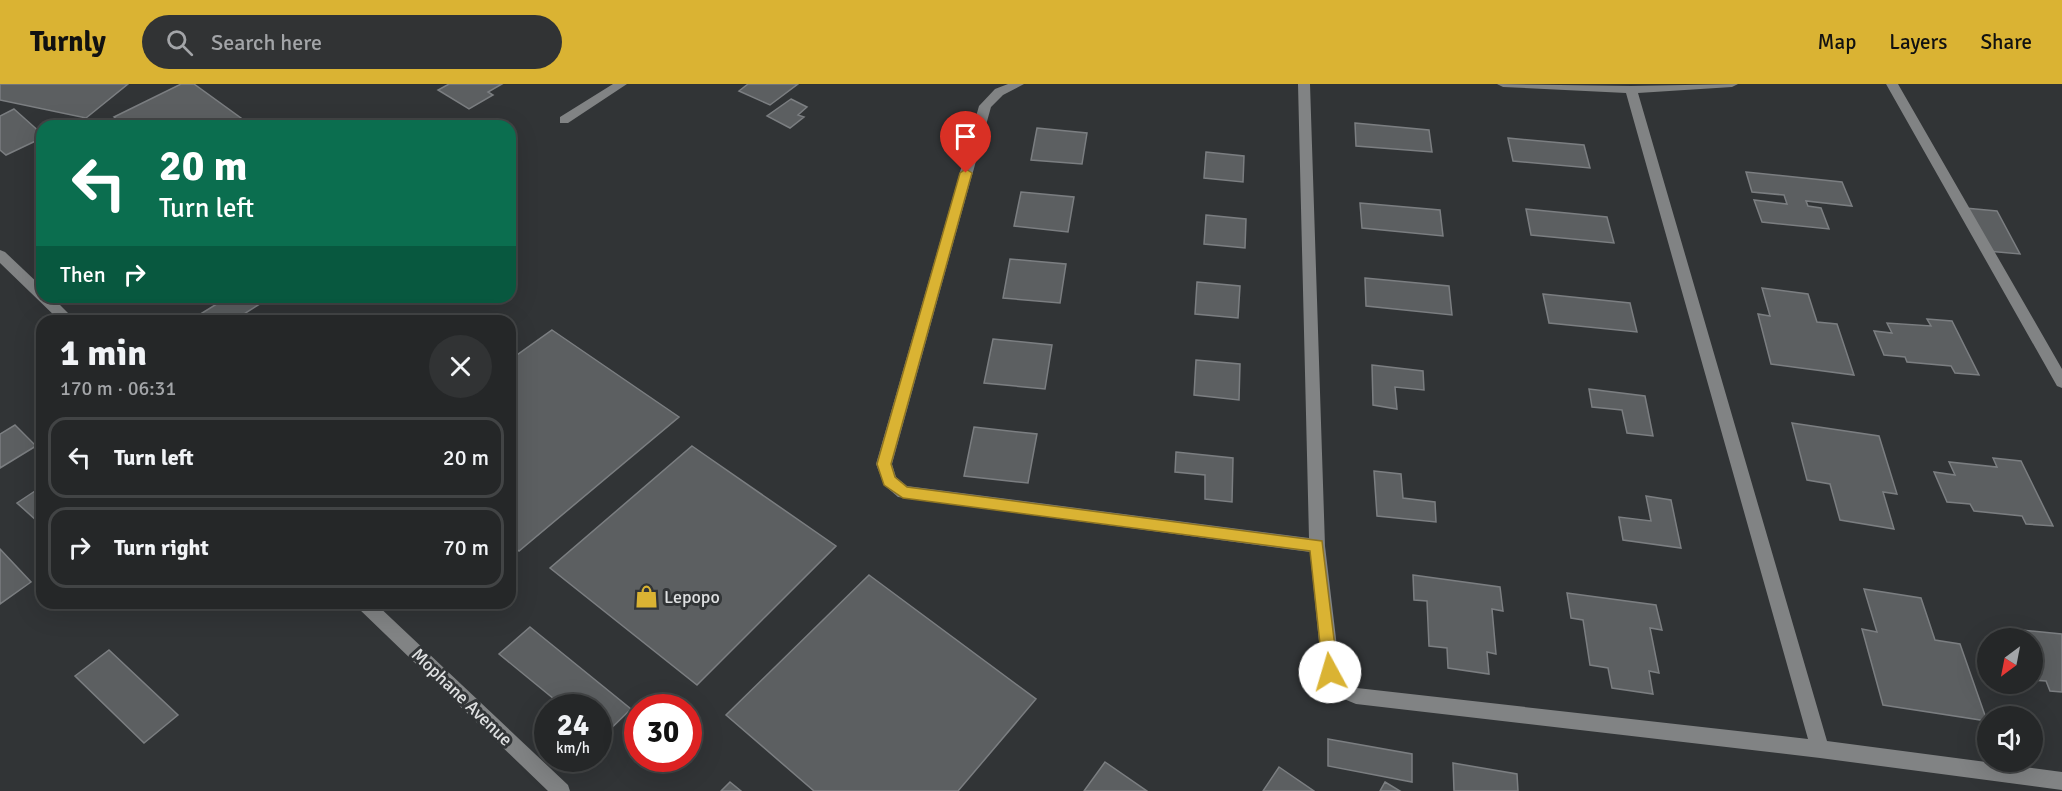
<!DOCTYPE html>
<meta charset="utf-8">
<style>
body{margin:0;font-family:Signika,sans-serif;background:#313334;color:#f1f3f6;height:100vh;display:flex;flex-direction:column;font-size:22px;white-space:nowrap}
*{box-sizing:border-box;margin:0}
p{font-size:20px;color:#a3a5a8}
.icon{flex:none;width:33px;height:33px;fill:none;stroke:currentColor;stroke-width:2;stroke-linecap:round;stroke-linejoin:round}
.map{position:relative;flex:1;overflow:hidden}
.side{position:absolute;left:36px;top:231px;width:480px;height:294px;display:flex;flex-direction:column;background:#252728;border-radius:18px;box-shadow:0 6px 24px #0002,0 0 0 2px #424445}
.side>*{flex:none}
.hud{position:absolute;left:36px;top:36px;width:480px;height:183px;border-radius:18px;box-shadow:0 6px 24px #0002,0 0 0 2px #424445;background:#0b6e4f;color:#fff;overflow:hidden}
.needle{width:39px;rotate:212deg}
.fabs{position:absolute;left:1977px;top:544px;display:grid;gap:12px}
.fabs a{display:grid;place-items:center;width:66px;height:66px;border-radius:50%;background:#252728;box-shadow:0 6px 24px #0002,0 0 0 2px #424445;font-size:30px}
.speed{position:absolute;left:534px;top:610px;display:flex;gap:12px;font-size:30px;font-weight:700;text-align:center}
.speed>*{display:grid;place-content:center;width:78px;height:78px;border-radius:50%;background:#252728;box-shadow:0 6px 24px #0002,0 0 0 2px #424445;line-height:1}
.speed small{font-size:15px;font-weight:400}
.speed .limit{border:9px solid #d22;background:#fff;color:#111}
.pin{position:absolute;display:grid;place-items:center;width:51px;height:51px;color:#fff;margin:-62px -26px;border-radius:50% 50% 50% 0;rotate:-45deg;box-shadow:0 0 6px #0007}
.pin .icon{rotate:45deg}
.me{position:absolute;width:66px;margin:-33px;rotate:354deg;stroke-linejoin:round;filter:drop-shadow(0 0 4px #0008)}
.turn{display:flex;align-items:center;gap:21px;height:126px;padding:0 24px;font-size:27px}
.turn .icon{width:78px;height:78px;stroke-width:2.5}
.turn b{display:block;font-size:42px;line-height:51px}
.then{display:flex;align-items:center;height:57px;padding:0 24px;background:#0003;gap:12px;font-size:22px}
.round{display:grid;place-items:center;flex:none;width:63px;height:63px;border-radius:32px;background:#313334}
.summary{display:flex;align-items:center;justify-content:space-between;height:102px;padding:0 24px}
h1{font-size:36px;font-weight:800;line-height:45px}
ul{padding:0;list-style:none}
li{display:flex;align-items:center;gap:18px;height:81px;margin:0 12px 9px;padding:0 12px;border:3px solid #424445;border-radius:18px}
li div{flex:1}
li b{display:block;font-size:22px}
li em{font-style:normal}
header{display:flex;align-items:center;gap:36px;box-sizing:border-box;height:84px;padding:0 30px;background:#dab333;color:#111}
header strong{font-size:28px}
nav{display:flex;gap:33px;margin-inline-start:auto;font-size:21px}
.search{width:420px;height:54px;background:#313334;display:flex;align-items:center;gap:15px;box-sizing:border-box;padding:0 21px;border-radius:33px;color:#a3a5a8;font-size:22px}
.map>svg:first-child{display:block}
.building{fill:#5c5f61;stroke:#7b7e81;stroke-width:1.5}
.lines{fill:none;stroke-linecap:round;stroke-linejoin:round}
.minor{fill:#818384;fill-rule:evenodd}
.route{fill:#dab333;stroke:#8e7421;stroke-width:1.5}
.labels{text-anchor:middle;dominant-baseline:central;stroke-width:6;stroke-linejoin:round;paint-order:stroke}
.poi-label{font-size:18px;fill:#dfe1e2;stroke:#313436;text-anchor:start}
.street-label{font-size:18px;fill:#dfe1e2;stroke:#313436}
</style>
<header>
<strong>Turnly</strong>
<div class="search"><svg class="icon" aria-label="search" viewBox="0 0 24 24"><circle cx="10" cy="10" r="6"/><path d="M15 15l6 6"/></svg>Search here</div>
<nav><a>Map</a><a>Layers</a><a>Share</a></nav>
</header>
<div class="map">
<svg width="2062" height="707" viewBox="0 0 2062 707">
<rect width="100%" height="100%" fill="#313436"/>
<path class="building" d="M0,0H128L86,34L0,16Z
M181,0H194L252,42H126L114,33Z
M449,0H502L488,8L493,11L469,25L438,6Z
M748,0H798L770,21L739,7Z
M791,15L807,23L798,31L804,33L790,44L767,32Z
M14,25L42,50V54L6,71L0,66V32Z
M1355,39L1429,46L1432,68L1356,62Z
M1037,44L1087,49L1082,80L1031,76Z
M1508,54L1584,61L1590,84L1513,77Z
M1206,68L1244,72L1243,98L1204,94Z
M1746,88L1842,98L1852,122L1806,117L1808,122L1821,124L1829,145L1762,138L1754,116L1787,120L1784,111L1752,108Z
M1021,108L1074,113L1068,148L1014,142Z
M1360,119L1440,126L1443,152L1362,144Z
M1965,124L1997,127L2020,170L1987,167Z
M1526,125L1607,133L1614,159L1531,151Z
M1206,131L1246,135L1245,164L1204,160Z
M1010,175L1066,180L1060,219L1003,214Z
M1365,194L1449,202L1452,231L1366,222Z
M1197,198L1240,202L1238,234L1195,230Z
M1762,204L1808,210L1817,238L1837,240L1854,291L1771,280L1758,230L1770,232Z
M1543,210L1630,219L1637,248L1549,239Z
M228,213H271L233,237H189Z
M1927,235L1952,237L1979,291L1955,289L1951,282L1907,278L1905,273L1884,271L1874,247L1892,249L1887,239L1931,242Z
M552,246L679,333L519,467L510,460V276Z
M993,255L1052,261L1045,305L984,299Z
M1196,276L1240,280L1239,316L1194,311Z
M1372,281L1423,287L1424,306L1395,303L1397,325L1373,321Z
M1589,305L1645,312L1653,352L1627,349L1622,326L1592,323Z
M1792,339L1879,352L1897,410L1883,408L1894,445L1840,436L1830,400L1807,396Z
M15,341L36,362L0,384V350Z
M974,343L1037,350L1028,399L964,392Z
M692,362L836,462L697,601L550,484Z
M1176,368L1233,374L1232,418L1205,415V391L1175,388Z
M1993,374L2021,377L2053,442L2026,440L2022,432L1974,427L1970,420L1947,418L1934,388L1955,391L1949,378L1997,383Z
M1374,387L1401,390L1403,414L1435,418L1436,438L1377,432Z
M41,403L42,434L37,437L17,419Z
M1646,412L1671,416L1681,464L1623,456L1619,433L1651,437Z
M0,465L31,498L0,520Z
M869,491L1036,615L958,707H814L726,631Z
M1413,491L1500,503L1503,527L1492,525L1496,570L1487,568L1489,590L1448,584L1447,564L1429,562L1427,517L1414,516Z
M1864,505L1921,514L1935,556L1960,560L1987,637L1883,621L1862,545L1877,548Z
M1567,509L1656,521L1662,546L1650,544L1659,589L1649,587L1653,610L1612,604L1608,584L1590,581L1583,536L1571,534Z
M530,543L631,625L601,654L598,652V624H565L499,570Z
M2021,546L2062,550V608L2050,607L2046,597L2032,596V555H2025Z
M109,566L178,631L144,659L75,592Z
M1328,655L1412,670V698L1328,682Z
M1105,678L1147,707H1084Z
M1453,679L1517,690L1518,707H1454Z
M1279,683L1314,707H1263Z
M730,698L741,707H721Z
M1385,698L1400,707H1380Z"/>
<g class="lines">
<path class="minor" d="M613,0H627L568,39H560V33Z
M1008,0H1024L1003,11L991,23L892,380L896,393L907,402L1309,454L1298,0H1310L1325,462L1340,588L1344,598L1357,604L1808,655L1626,9L1503,3L1497,0L1631,2L1738,0L1732,3L1638,9L1827,657L2062,688V706L1820,674L1356,620L1332,610L1322,588L1310,468L898,413L884,401L876,380L979,22L995,5Z
M1886,0H1898L2062,285V304L2057,302Z
M0,166L5,168L42,203V213H52L76,237H60L0,179Z
M356,519H375L568,701L570,707H548L358,524Z"/>
</g>
<path class="route" d="M966,85L972,89L891,380L895,393L907,403L1322,457L1338,588L1336,593L1330,595L1325,593L1323,588L1310,467L903,414L884,401L877,380L960,89Z"/>
<defs>
<symbol id="shop-bare" viewBox="-9 -9 18 18"><path d="M-5-2.5h2.3a2.7 3.5 0 0 1 5.4 0H5L5.5 6h-11ZM-1.5-2.5h3a1.5 2.3 0 0 0-3 0Z" fill="#dab333" stroke="#313436" stroke-width="2.5" paint-order="stroke"/></symbol>
</defs>
<g fill-rule="evenodd">
<use href="#shop-bare" x="630" y="496" width="33" height="33"/>
</g>
<g class="labels">
<g class="poi-label">
<text x="664" y="513">Lepopo</text>
</g>
<g class="street-label">
<text transform="translate(462 613) rotate(44)">Mophane Avenue</text>
</g>
</g>
</svg>
<div class="fabs">
<a><svg class="needle" viewBox="-14 -14 28 28"><path d="M0-13l5 13h-10z" fill="#e53935"/><path d="M0 13l5-13h-10z" fill="#a3a5a8"/></svg></a>
<a><svg class="icon" aria-label="sound" viewBox="0 0 24 24"><path d="M4 9h4l5-4v14l-5-4H4zM17 9q2 3 0 6"/></svg></a>
</div>
<div class="speed"><div>24<small>km/h</small></div><div class="limit">30</div></div>
<div class="pin" style="left:966px;top:89px;background:#d93025"><svg class="icon" aria-label="arrive" viewBox="0 0 24 24"><path d="M6 21V4h12l-3 4 3 4H6"/></svg></div>
<svg class="me" style="left:1330px;top:588px" viewBox="-20 -20 40 40"><circle r="19" fill="#fff"/><path d="M0-13L10 11 0 6-10 11z" fill="#dab333"/></svg>
<div class="hud">
<div class="turn"><svg class="icon" aria-label="left" viewBox="0 0 24 24"><path d="M17 20v-9H6M10 6l-5 5 5 5"/></svg><div><b>20 m</b>Turn left</div></div>
<div class="then">Then<svg class="icon" aria-label="right" viewBox="0 0 24 24"><path d="M7 20v-9h11M14 6l5 5-5 5"/></svg></div>
</div>
<section class="side">
<div class="summary"><div><h1>1 min</h1><p>170 m · 06:31</p></div><a class="round"><svg class="icon" aria-label="close" viewBox="0 0 24 24"><path d="M6 6l12 12M18 6L6 18"/></svg></a></div>
<ul>
<li><svg class="icon" aria-label="left" viewBox="0 0 24 24"><path d="M17 20v-9H6M10 6l-5 5 5 5"/></svg><div><b>Turn left</b></div><em>20 m</em></li>
<li><svg class="icon" aria-label="right" viewBox="0 0 24 24"><path d="M7 20v-9h11M14 6l5 5-5 5"/></svg><div><b>Turn right</b></div><em>70 m</em></li>
</ul>
</section>
</div>
